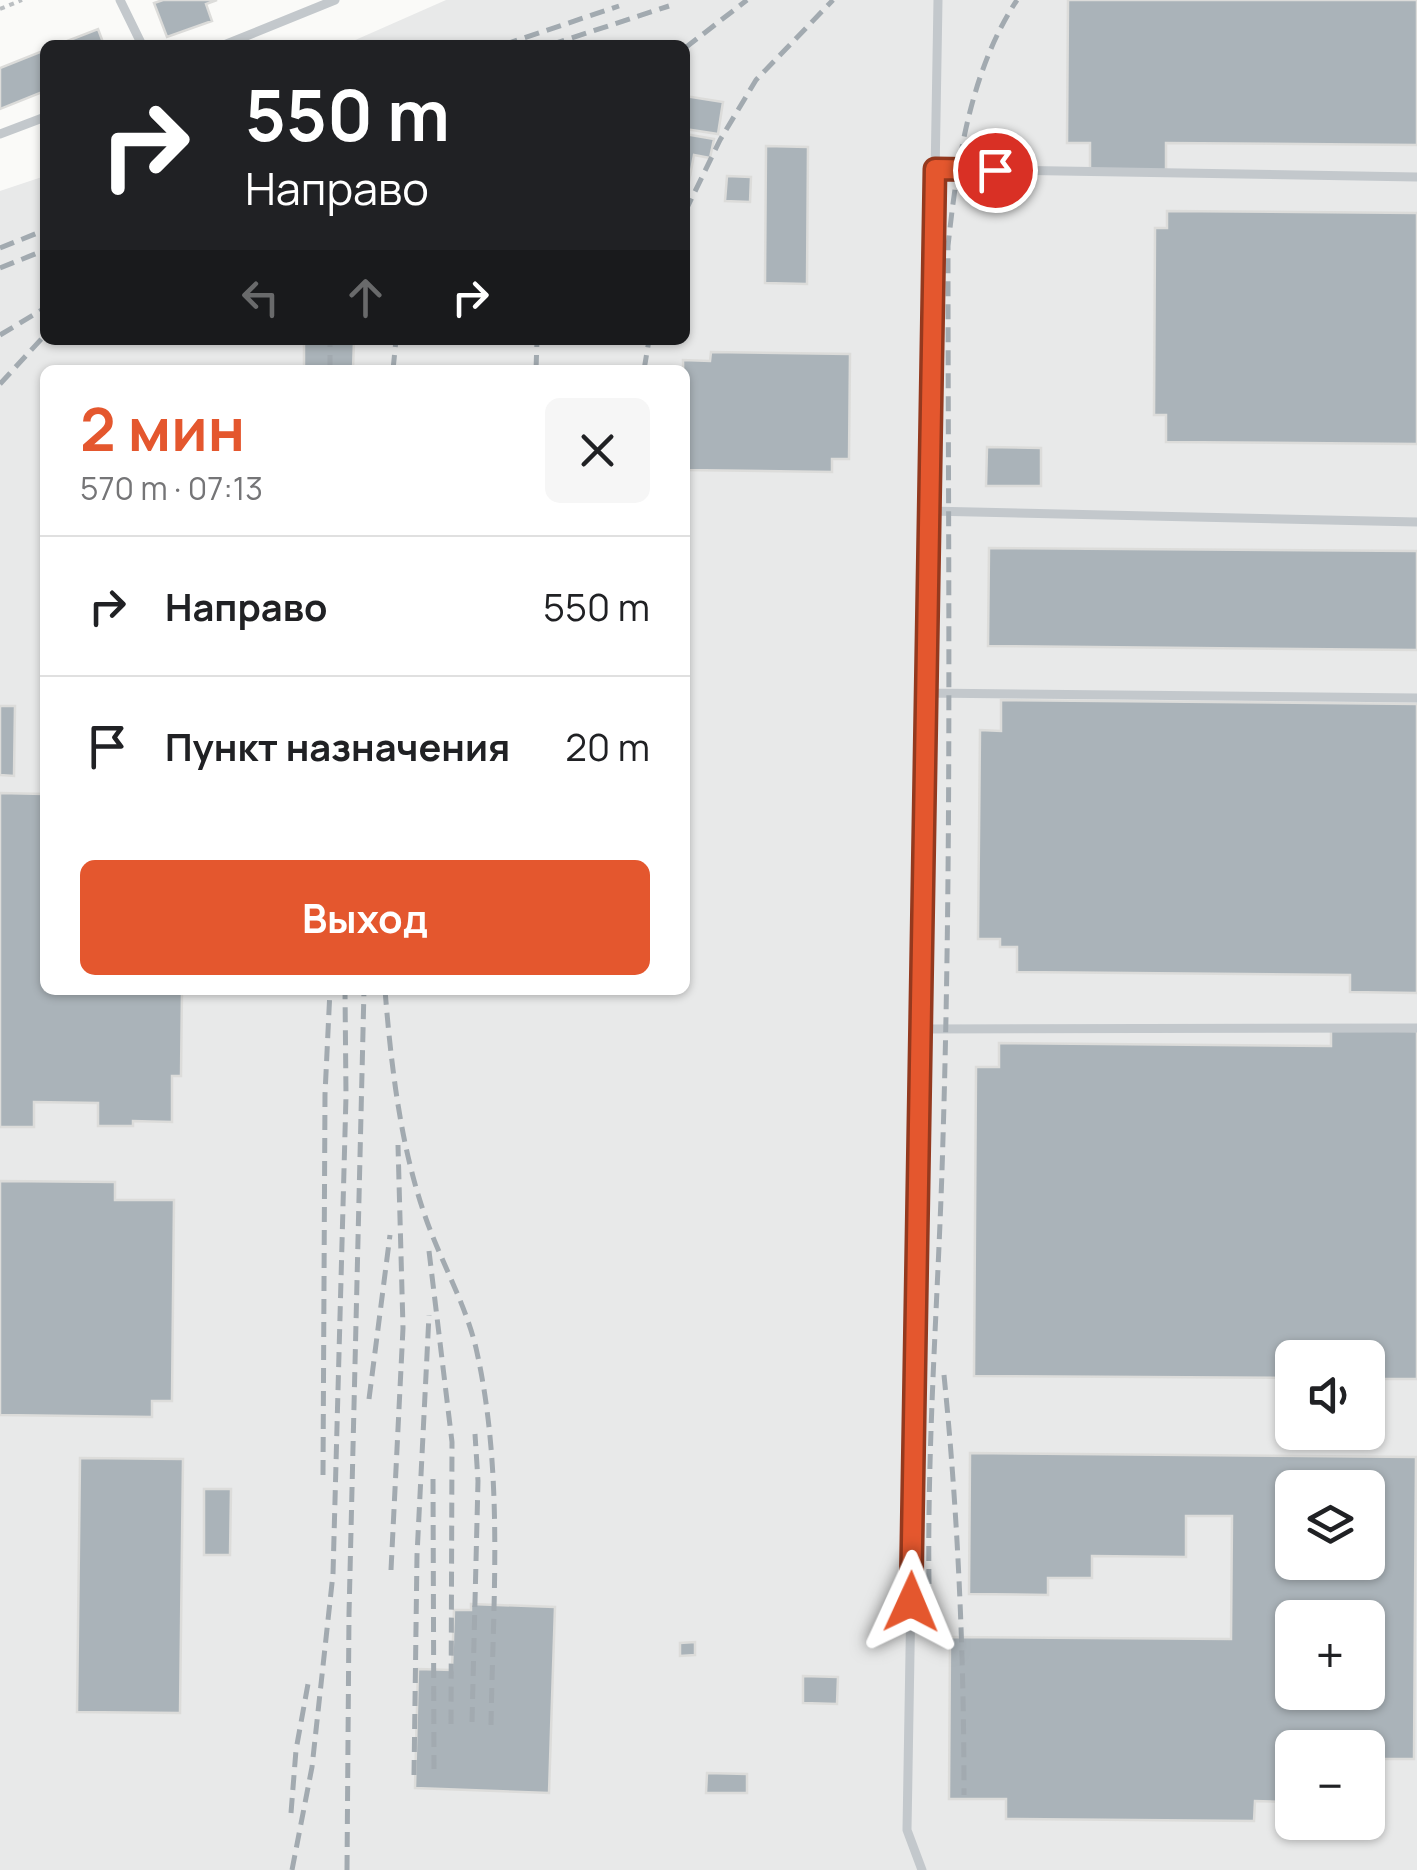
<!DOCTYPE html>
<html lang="ru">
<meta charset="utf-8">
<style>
body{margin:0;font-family:Manrope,sans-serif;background:#f6f6f6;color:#202124;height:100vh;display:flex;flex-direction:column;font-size:38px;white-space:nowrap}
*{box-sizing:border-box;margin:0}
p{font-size:32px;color:#757577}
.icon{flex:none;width:55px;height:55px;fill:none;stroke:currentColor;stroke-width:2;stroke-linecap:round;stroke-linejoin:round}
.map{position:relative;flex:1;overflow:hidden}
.panel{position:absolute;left:40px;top:365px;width:650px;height:630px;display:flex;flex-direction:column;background:#fff;border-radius:15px;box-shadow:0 2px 8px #0004}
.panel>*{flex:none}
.guide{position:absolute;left:40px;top:40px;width:650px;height:305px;border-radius:15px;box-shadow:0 2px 8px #0004;background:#202124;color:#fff;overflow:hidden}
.buttons{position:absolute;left:1275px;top:1340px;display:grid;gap:20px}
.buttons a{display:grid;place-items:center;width:110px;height:110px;border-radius:15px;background:#fff;box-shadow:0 2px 8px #0004;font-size:50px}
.pin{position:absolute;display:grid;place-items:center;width:85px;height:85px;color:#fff;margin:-42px;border:5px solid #fff;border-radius:50%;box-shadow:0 2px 10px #0007}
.me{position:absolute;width:110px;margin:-55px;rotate:1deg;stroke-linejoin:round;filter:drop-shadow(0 0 8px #0008)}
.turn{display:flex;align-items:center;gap:35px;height:210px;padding:0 40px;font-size:45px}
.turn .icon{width:130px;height:130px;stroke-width:2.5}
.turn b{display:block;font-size:70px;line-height:85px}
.lanes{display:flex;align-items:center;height:95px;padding:0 40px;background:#0003;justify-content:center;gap:50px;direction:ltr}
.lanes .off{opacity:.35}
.round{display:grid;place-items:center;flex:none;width:105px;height:105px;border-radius:15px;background:#f6f6f6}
.overview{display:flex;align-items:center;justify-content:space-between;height:170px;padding:0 40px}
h1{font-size:60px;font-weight:700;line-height:75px;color:#e4572e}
.action{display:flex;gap:20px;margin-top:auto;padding:20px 40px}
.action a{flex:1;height:115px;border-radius:15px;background:#e4572e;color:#fff;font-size:40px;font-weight:700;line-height:115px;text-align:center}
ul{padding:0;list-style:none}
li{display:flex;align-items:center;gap:30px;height:140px;padding:0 40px;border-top:2px solid #e0e0e0}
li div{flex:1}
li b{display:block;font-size:38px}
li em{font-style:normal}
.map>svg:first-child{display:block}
.built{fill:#e8e9e9;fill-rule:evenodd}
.building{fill:#aab3b9;stroke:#dcdcda;stroke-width:2.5;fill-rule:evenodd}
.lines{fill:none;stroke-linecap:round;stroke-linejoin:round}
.path{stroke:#bbbfc2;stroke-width:4;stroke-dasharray:5 5;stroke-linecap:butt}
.lane{stroke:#c3c8cc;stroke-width:9}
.rail{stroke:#a2aab0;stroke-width:5;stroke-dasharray:15 8;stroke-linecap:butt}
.route-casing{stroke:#94391e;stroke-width:25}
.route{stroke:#e4572e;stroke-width:18}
</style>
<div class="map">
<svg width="1417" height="1870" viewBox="0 0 1417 1870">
<rect width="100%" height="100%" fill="#fafaf8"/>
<path class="built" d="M446,0H1417V1870H0V191L45,176V340H685V45H344ZM45,370H685V990H45ZM1292,1358H1368V1432H1292ZM1292,1488H1368V1562H1292ZM1292,1618H1368V1692H1292ZM1292,1748H1368V1822H1292Z"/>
<path class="building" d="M163,0H217L206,4L212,21L167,37L154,3Z
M1068,0H1417V145L1166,143V175L1090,174V143H1067Z
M98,29L104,45H57Z
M45,50V91L0,109V68Z
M685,96L723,102L718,134L685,129Z
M685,134L714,139L710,158L694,155L686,197Z
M766,146L808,147L807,284L765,283Z
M727,176L751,177L750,202L725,201Z
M1167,211L1417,213V444L1166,442V415H1154L1155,228H1167Z
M304,340H354L353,370H304Z
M711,352L850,354L849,459H832V472L685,470L683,360L710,361Z
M987,447L1041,448V486H986Z
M989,548L1417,551V650L988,646Z
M1001,700L1417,704V993L1350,992V975L1017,972V947H1000V939H978L980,730L1001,731Z
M0,706H15L14,776L0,775Z
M0,793L45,794V990H182L181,1076H172V1122L133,1121V1126H98V1103L34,1102V1127H0Z
M1331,1030L1417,1031V1379H1368V1358H1292V1378L974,1376L976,1067H999V1043L1331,1046Z
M0,1181L115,1182V1200H174L172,1401H152V1417L0,1415Z
M970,1453L1416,1457L1414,1759H1381L1380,1802H1368V1748H1292V1802L1255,1801L1254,1821L1006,1819V1799H949L950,1637L1231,1639L1232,1516H1186V1557L1092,1556V1578H1048V1595L969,1594ZM1292,1488H1368V1562H1292ZM1292,1618H1368V1692H1292Z
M80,1458L183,1459L180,1713L77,1712Z
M204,1489H231L230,1555H204Z
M471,1604L555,1607L549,1793L415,1788L418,1669L452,1670L454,1610H471Z
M695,1642V1655L680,1656V1643Z
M803,1676L838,1677L837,1704L803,1703Z
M707,1773L747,1774V1793H706Z"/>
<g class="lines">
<path class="path" d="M0,9L22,0"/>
<path class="lane" d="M120,0L142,45
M224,45L335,0
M0,134L45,117
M935,169L1417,177
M929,511L1417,522
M926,693L1417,698
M921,1029L1417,1028
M922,1870L907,1830L938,0"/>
<path class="rail" d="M503,45L619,6
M550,45L669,6
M685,48L747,0
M685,212L720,140L756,80L833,0
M0,248L45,230
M0,268L45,250
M0,335L45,308
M330,370V340
M393,370L396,340
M536,370L537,340
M644,370L649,340
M0,384L45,335
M385,990C391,1064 400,1143 424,1213C439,1258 465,1302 476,1348C504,1471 493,1600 491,1725
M429,1251L452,1442L451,1724
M944,1375C958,1515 964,1654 964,1795
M369,1399L390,1235
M323,1475L325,1094L330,990
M433,1479L434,1769
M391,1570L403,1328L398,1145
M929,1584C927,1435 939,1287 943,1138C952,841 948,543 948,246C957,163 970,71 1017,0
M472,1722L478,1481L475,1434
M414,1775L417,1555L429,1315
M291,1813L296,1750L308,1684
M292,1870L312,1767L333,1574L346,1096L345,990
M347,1870L349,1614L364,990"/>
</g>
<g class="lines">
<defs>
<path id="route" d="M911,1602L935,169L995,170"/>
</defs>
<use href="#route" class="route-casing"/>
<use href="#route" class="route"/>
</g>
</svg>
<div class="buttons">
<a><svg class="icon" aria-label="sound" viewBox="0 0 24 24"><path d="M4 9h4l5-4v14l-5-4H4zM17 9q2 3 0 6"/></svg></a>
<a><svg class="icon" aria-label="layers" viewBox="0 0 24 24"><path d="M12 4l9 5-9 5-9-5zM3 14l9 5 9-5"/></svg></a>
<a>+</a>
<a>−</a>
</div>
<div class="pin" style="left:995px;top:170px;background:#d93025"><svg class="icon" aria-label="arrive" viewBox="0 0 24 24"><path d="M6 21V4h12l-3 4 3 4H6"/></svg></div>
<svg class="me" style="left:911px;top:1602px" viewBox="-20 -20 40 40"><path d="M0-17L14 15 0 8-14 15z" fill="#e4572e" stroke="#fff" stroke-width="4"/></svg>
<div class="guide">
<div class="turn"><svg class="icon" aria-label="right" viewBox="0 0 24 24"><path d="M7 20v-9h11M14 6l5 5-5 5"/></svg><div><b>550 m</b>Направо</div></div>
<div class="lanes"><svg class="icon off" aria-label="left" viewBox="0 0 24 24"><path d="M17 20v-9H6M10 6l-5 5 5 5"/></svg><svg class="icon off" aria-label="ahead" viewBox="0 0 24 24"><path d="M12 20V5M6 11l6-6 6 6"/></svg><svg class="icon" aria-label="right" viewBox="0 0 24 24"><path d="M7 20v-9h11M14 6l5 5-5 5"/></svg></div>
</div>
<section class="panel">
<div class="overview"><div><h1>2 мин</h1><p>570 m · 07:13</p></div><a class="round"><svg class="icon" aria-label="close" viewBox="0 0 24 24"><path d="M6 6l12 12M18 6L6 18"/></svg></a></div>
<ul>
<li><svg class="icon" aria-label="right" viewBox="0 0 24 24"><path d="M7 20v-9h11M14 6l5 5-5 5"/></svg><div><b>Направо</b></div><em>550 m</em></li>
<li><svg class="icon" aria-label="arrive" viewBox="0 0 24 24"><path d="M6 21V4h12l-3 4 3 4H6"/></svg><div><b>Пункт назначения</b></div><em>20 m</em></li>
</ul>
<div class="action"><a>Выход</a></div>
</section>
</div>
